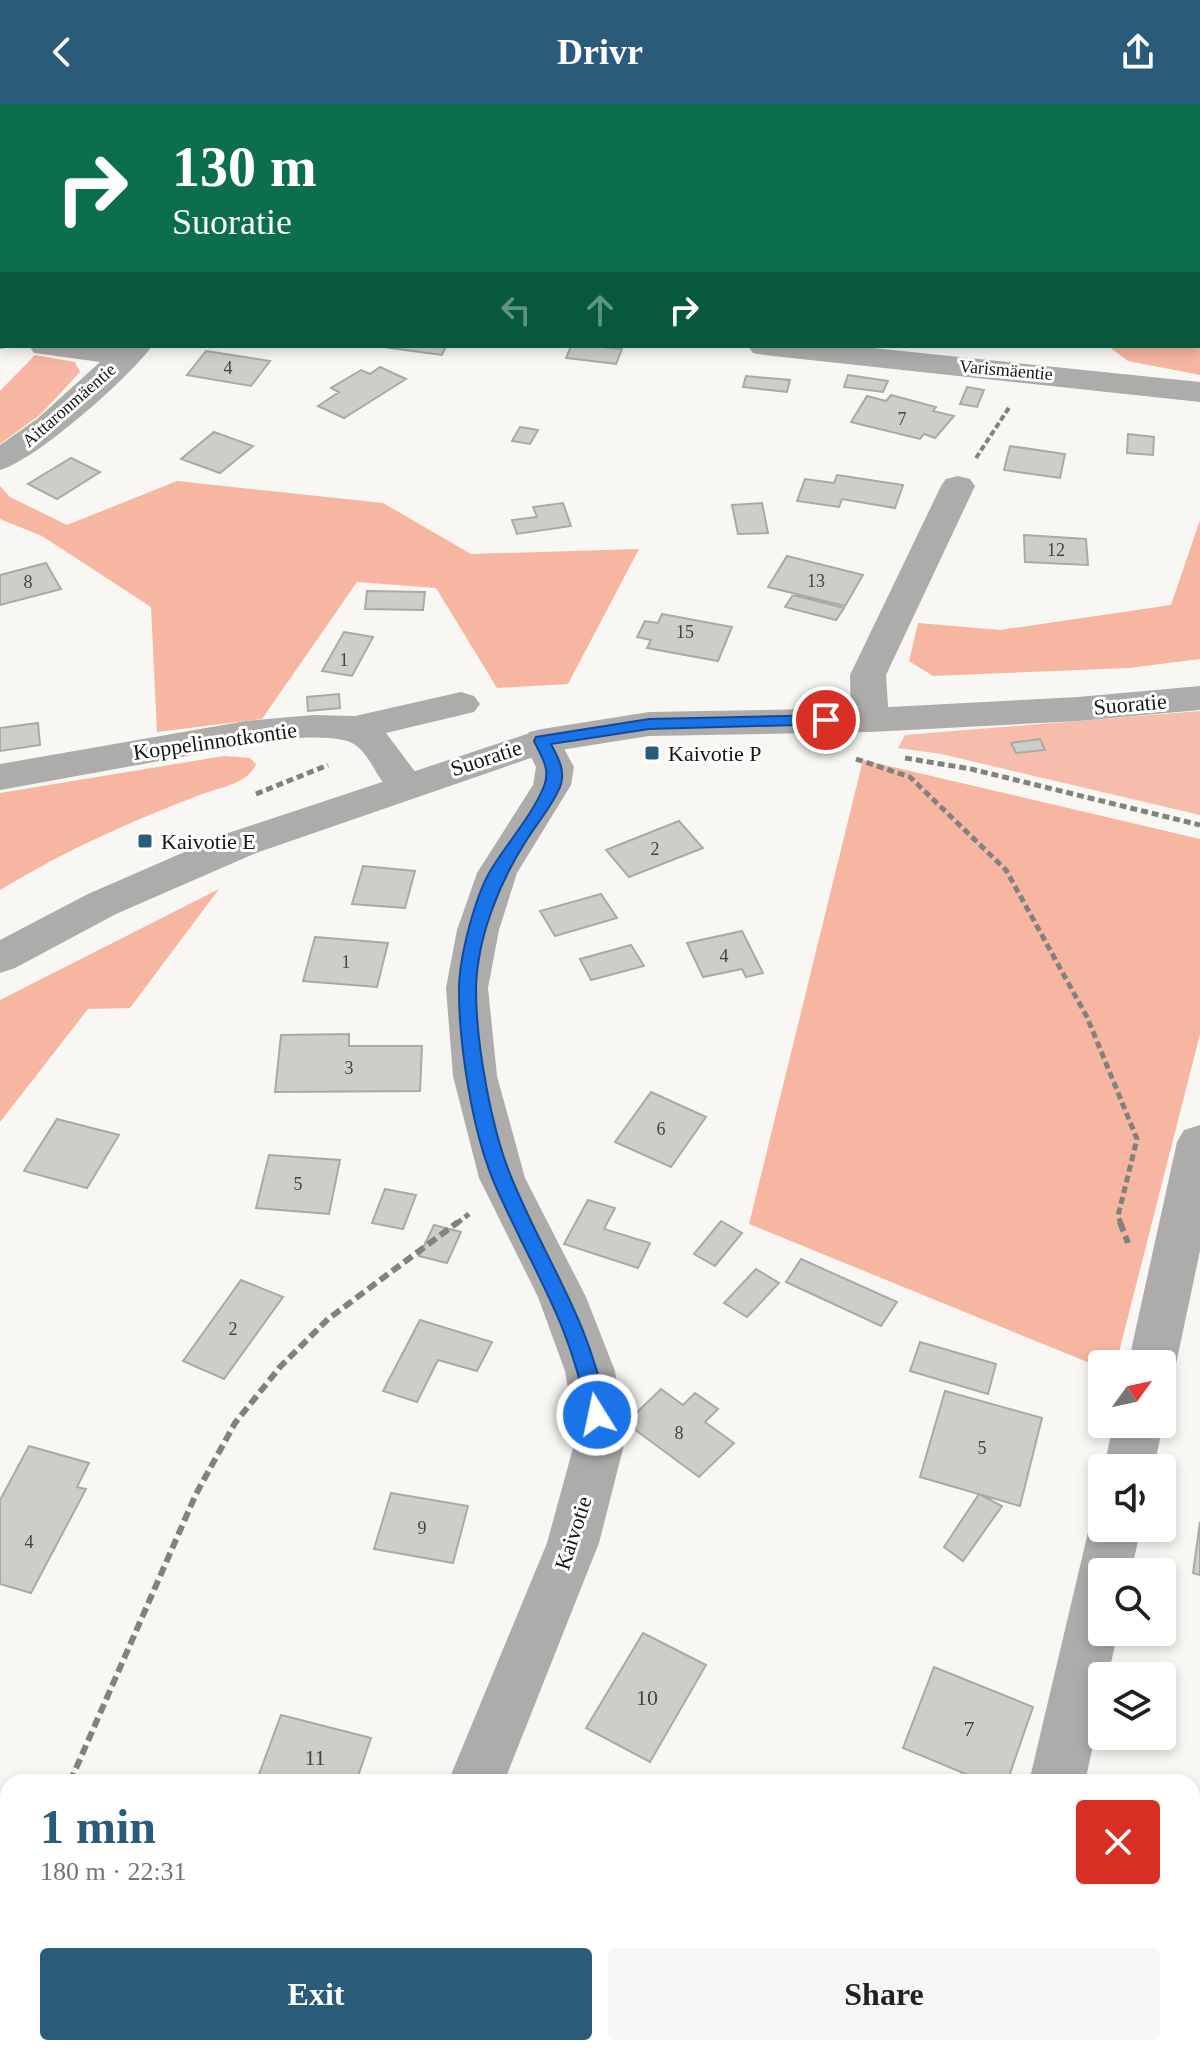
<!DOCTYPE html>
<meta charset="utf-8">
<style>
body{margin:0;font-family:"Times New Roman",serif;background:#f6f6f6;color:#202124;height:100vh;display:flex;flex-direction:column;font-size:30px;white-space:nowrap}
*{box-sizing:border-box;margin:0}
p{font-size:26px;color:#757577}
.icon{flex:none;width:44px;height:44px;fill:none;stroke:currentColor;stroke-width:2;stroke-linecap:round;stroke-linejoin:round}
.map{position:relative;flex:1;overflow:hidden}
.drawer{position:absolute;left:0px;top:1670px;width:1200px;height:282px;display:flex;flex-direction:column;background:#fff;border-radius:24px 24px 0 0;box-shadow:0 4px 12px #0003}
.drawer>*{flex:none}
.hud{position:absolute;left:0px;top:0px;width:1200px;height:244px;box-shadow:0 4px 12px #0003;background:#0b6e4f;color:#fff;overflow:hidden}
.needle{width:52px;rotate:57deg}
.fabs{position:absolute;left:1088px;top:1246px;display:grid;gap:16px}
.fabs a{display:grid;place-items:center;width:88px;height:88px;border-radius:8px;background:#fff;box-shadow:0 4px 12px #0003;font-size:40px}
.pin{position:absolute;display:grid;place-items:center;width:68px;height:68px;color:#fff;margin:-34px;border:4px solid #fff;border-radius:50%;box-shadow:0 2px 8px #0007}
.me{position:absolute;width:88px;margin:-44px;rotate:350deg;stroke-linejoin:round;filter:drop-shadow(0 0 6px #0008)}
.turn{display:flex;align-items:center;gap:28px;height:168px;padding:0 40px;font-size:36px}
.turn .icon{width:104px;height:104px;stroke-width:2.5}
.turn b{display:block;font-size:56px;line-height:68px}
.lanes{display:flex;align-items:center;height:76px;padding:0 40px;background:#0003;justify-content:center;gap:40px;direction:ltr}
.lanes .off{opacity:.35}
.round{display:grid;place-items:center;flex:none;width:84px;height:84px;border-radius:8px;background:#f6f6f6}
.head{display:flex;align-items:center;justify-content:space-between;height:136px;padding:0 40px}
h1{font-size:48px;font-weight:700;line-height:60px;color:#2a5b79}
.cta{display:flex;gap:16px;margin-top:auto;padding:16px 40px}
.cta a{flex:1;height:92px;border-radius:8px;background:#2a5b79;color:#fff;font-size:32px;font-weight:700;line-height:92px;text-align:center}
.cta a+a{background:#f6f6f6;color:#202124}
header{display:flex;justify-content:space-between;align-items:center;height:104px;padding:0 40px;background:#2a5b79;color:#fff;font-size:36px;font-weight:700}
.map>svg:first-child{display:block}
.green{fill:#f7bdac}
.forest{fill:#f6b6a2}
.building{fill:#ccceca;stroke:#a9aaa6;stroke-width:2}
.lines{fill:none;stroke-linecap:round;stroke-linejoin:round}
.path-far2{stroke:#81817e;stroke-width:4;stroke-dasharray:6 3;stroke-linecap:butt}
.path-far1{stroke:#81817e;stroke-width:5;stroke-dasharray:7 4;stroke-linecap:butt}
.path{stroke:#81817e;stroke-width:6;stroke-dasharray:10 5;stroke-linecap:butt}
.minor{fill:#adacab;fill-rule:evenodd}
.tertiary{fill:#adacab;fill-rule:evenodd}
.route{fill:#1a73e8;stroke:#114b97;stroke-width:2}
.poi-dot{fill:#2a5b79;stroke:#fff;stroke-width:3}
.labels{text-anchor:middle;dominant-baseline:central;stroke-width:6;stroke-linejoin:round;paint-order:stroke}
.number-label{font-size:18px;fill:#434342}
.far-street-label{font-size:18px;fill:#151514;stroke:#fff}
.street-label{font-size:22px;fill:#151514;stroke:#fff}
.poi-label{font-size:22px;fill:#151514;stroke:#fff;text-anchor:start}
.near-number-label{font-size:22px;fill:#434342}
</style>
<header><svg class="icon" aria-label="back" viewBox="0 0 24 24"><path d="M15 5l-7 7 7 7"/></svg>Drivr<svg class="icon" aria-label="share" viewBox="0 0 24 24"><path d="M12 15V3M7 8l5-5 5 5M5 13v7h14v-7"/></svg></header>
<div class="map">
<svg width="1200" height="1951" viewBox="0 0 1200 1951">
<rect width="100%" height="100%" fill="#f8f7f3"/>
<path class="green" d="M1200,607V711L941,650L898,644L905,631Z"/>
<path class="forest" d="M382,0H766L380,2Z
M960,0H1200V271L1128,257L1108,242H1198V2Z
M35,251L75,258L80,268L41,310L0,340V287Z
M177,377L383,399L471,450L639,445L568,580L497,584L436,484L357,478L262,615L157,628L151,503L42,432L0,415V382L10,393L67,421Z
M1200,416V555L1129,564L933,572L909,557L918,519L1000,526L1171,501Z
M224,652L250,654L256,660C248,679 223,683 205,689C133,716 66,746 0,786V689Z
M863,656L1200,735V930L1116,1260H1102V1264L749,1120Z
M219,785L130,904L88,905L0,1018V896Z"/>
<path class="building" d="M375,242H446L442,251Z
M571,242H591L622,245L616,260L566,254Z
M206,247L270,257L251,282L187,271Z
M380,263L406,275L344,314L318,302L339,288L331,284L361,266L370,270Z
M848,271L888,277L883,288L844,283Z
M746,272L790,276L787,288L743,283Z
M967,283L984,286L977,303L960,300Z
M891,291L936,303L933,307L954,312L935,334L924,330L920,335L851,318L867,292L886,297Z
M520,323L538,326L530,340L512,337Z
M214,328L253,342L220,369L181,355Z
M1128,330L1154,333L1153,351L1127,349Z
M1010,342L1065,350L1060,374L1004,366Z
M71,354L100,368L57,395L28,380Z
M837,371L903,381L895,404L842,395L839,403L797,397L805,375L834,379Z
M563,399L571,422L517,430L512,416L537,413L533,403Z
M762,399L768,429L738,430L732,401Z
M1024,431L1086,435L1088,461L1025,458Z
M787,452L863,471L845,502L768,483Z
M46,459L61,485L0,501V471Z
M367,487L425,488L423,506L365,505Z
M793,491L844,504L836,516L785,503Z
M662,510L732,523L718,557L647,544L651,536L637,533L645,517L658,519Z
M344,528L373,533L352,572L322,567Z
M339,590L340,604L308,607L307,593Z
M38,619L40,641L0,647V624Z
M1040,635L1045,646L1016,649L1011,639Z
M679,717L703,744L629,773L606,746Z
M363,762L415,767L405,804L352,800Z
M601,790L617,814L555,832L540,807Z
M742,827L763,869L746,873L742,865L703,873L687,839Z
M315,833L388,839L377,883L303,877Z
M631,841L644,862L591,876L580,855Z
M349,930V942H422L420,987L275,988L281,931Z
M651,988L706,1013L671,1063L615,1038Z
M57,1015L119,1031L87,1084L24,1067Z
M269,1051L340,1056L329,1110L256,1104Z
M385,1085L416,1091L403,1125L372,1119Z
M588,1096L615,1104L604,1125L650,1139L638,1164L564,1140Z
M721,1117L742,1129L715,1162L694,1150Z
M434,1121L461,1128L447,1159L419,1152Z
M801,1155L897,1198L881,1222L786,1178Z
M756,1165L779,1179L747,1213L724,1199Z
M241,1176L283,1193L224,1275L183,1257Z
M420,1216L492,1238L477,1267L438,1256L417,1298L383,1287Z
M920,1238L996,1260L988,1290L910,1267Z
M661,1285L683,1301L695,1289L718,1305L705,1318L734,1339L699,1373L626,1319Z
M945,1287L1042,1314L1020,1402L920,1373Z
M29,1342L89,1359L77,1383L86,1385L31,1489L0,1480V1396Z
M391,1389L468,1402L453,1459L374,1445Z
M979,1390L1002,1402L963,1457L944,1443Z
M1200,1418V1471L1193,1469Z
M643,1529L706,1561L650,1658L586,1624Z
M934,1563L1033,1603L1007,1678H985L903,1644Z
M281,1611L371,1634L356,1678H279L258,1673Z
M1192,1880L1200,1882V1951H1181L1182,1944H1192Z
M631,1944H664L662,1951Z
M821,1944H884L902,1951H819Z"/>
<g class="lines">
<path class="path-far2" d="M976,354L1010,302"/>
<path class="path-far1" d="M905,654L971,665L1200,721
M856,655L910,673L1006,766L1087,913L1137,1035L1118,1112L1121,1120
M256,690L328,661
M456,1120L469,1110"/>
<path class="path" d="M1120,1118L1128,1139
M70,1678L196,1390L235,1319L280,1263L328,1215L458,1118
M0,1828L8,1811"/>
<path class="minor" d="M319,0H347V2H319Z
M856,0H884L885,2H857Z
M0,227L2,242L13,243L0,245Z
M29,242H152C130,273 35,357 0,366V341L37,315L100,258L34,249Z
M748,242H853L1200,278V298L764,251L753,249Z
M958,372L970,375L975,382L886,571L889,616L883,625L870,628L857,625L851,616L850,571L941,382L946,375Z
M461,588L474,592L480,600L474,608L386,629L425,681L420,690C373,703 380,643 343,636C301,628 240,642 198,650C132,662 66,674 0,686V660L246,617L313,611L355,612Z
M542,625L555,628L574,663L571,681L517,769L499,826L488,884L497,972L525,1074L586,1193L615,1267L626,1333L599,1439L504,1678H448L547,1439L576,1333L565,1267L538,1193L479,1074L453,972L446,884L457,826L477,769L533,681L536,663L523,637L529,628Z
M1200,1021V1147L1176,1260L1169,1274L1162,1277V1260H1128L1177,1038L1184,1026Z
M1162,1318L1163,1320L1154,1364H1104L1113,1320Z
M1102,1406V1424H1141L1131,1468H1102V1528H1118L1108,1572H1102V1601L1085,1678H1029L1089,1424L1097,1408Z
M342,1944H403L401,1951H340Z
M967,1944H1027L1026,1951H966Z"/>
<path class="tertiary" d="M1200,582V606L1078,617L870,628L649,632L548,648L256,749L116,810L15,864L0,869V836L88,790L228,729L542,625L649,608L870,604L1078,593Z"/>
</g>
<path class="route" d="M826,611L831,613V620L649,625L551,640C558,654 565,665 561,680C555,699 536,720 526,737C499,779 477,834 476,885C476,939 491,1025 512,1075C547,1160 591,1217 607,1311L597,1319L587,1311C572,1219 528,1159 493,1076C472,1025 459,941 459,886C459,854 475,791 492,764C508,738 533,710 544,682C551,665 541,652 534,637L536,633L649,615Z"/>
<g class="poi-dot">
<rect x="644" y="641" width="16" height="16" rx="4"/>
<rect x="137" y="729" width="16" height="16" rx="4"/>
</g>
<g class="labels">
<g class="number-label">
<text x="228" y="264">4</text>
<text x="902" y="315">7</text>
<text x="1056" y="446">12</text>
<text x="816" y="477">13</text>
<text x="28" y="478">8</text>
<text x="685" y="528">15</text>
<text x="344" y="556">1</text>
<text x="655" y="745">2</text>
<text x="724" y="852">4</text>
<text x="346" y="858">1</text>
<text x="349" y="964">3</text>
<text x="661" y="1025">6</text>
<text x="298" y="1080">5</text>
<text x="233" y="1225">2</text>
<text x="679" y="1329">8</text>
<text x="982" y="1344">5</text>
<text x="422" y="1424">9</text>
<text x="29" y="1438">4</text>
</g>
<g class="far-street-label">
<text transform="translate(1006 266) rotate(5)">Varismäentie</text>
<text transform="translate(69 301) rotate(-41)">Aittaronmäentie</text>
</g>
<g class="street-label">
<text transform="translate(1130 600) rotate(-5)">Suoratie</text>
<text transform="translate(215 637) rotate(-8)">Koppelinnotkontie</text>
<text transform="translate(486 654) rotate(-18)">Suoratie</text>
<text transform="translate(573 1429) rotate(-72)">Kaivotie</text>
</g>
<g class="poi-label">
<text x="668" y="649">Kaivotie P</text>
<text x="161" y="737">Kaivotie E</text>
</g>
<g class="near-number-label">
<text x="647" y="1593">10</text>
<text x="969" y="1624">7</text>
<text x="315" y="1653">11</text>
</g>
</g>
</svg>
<div class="fabs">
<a><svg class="needle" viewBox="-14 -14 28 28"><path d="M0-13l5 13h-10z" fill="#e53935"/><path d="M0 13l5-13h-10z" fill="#757577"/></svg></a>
<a><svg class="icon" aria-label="sound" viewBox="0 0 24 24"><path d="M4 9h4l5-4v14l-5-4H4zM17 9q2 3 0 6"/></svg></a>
<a><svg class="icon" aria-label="search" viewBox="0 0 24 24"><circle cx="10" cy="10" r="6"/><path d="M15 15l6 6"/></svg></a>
<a><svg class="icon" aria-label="layers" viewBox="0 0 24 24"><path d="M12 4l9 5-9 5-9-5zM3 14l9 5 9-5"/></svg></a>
</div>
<div class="pin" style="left:826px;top:616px;background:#d93025"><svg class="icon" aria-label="arrive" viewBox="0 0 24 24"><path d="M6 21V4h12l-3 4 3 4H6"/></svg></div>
<svg class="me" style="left:597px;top:1311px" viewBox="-20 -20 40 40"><circle r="17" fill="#1a73e8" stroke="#fff" stroke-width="3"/><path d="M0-11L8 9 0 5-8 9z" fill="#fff"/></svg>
<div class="hud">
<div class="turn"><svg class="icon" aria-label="right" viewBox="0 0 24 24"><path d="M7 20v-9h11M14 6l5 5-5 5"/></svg><div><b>130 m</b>Suoratie</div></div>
<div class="lanes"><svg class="icon off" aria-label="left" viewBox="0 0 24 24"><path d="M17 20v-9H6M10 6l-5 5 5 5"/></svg><svg class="icon off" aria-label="ahead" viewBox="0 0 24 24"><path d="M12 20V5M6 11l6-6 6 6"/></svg><svg class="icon" aria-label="right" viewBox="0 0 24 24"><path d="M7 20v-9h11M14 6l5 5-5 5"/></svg></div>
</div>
<section class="drawer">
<div class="head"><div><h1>1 min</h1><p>180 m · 22:31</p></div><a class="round" style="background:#d93025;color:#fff"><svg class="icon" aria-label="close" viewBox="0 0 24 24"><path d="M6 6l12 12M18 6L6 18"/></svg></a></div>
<div class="cta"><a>Exit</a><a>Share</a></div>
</section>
</div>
